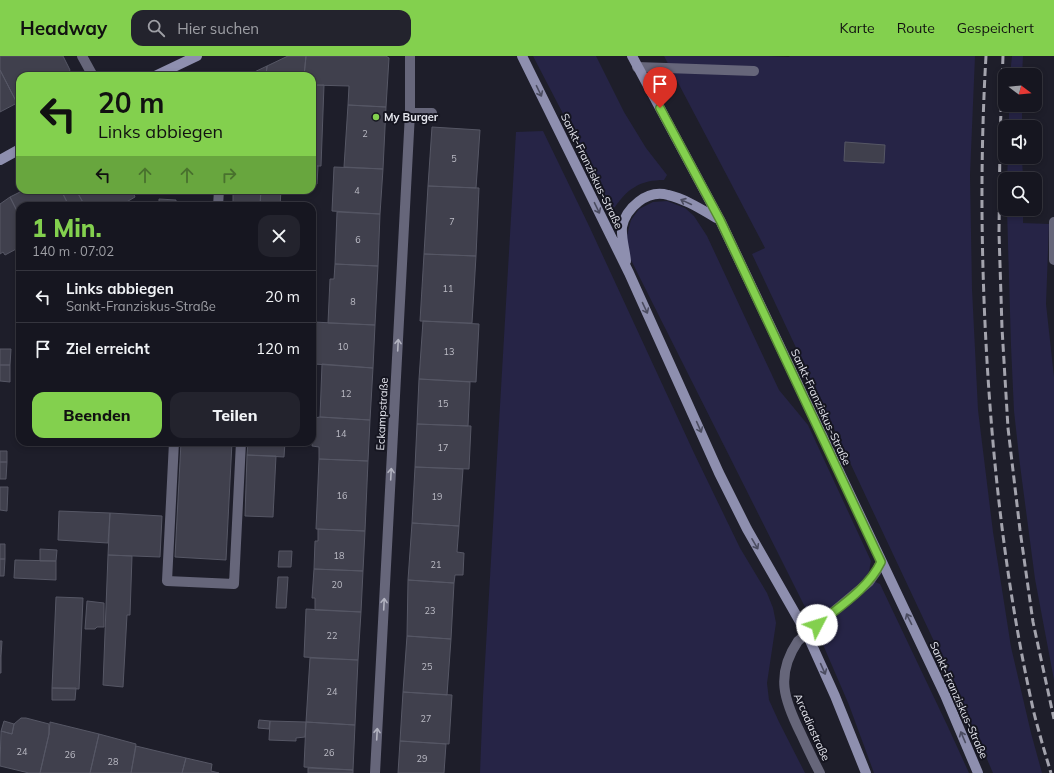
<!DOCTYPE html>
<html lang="de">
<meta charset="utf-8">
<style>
body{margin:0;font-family:Mulish,sans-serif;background:#23232d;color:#f1f3f6;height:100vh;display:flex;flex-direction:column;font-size:15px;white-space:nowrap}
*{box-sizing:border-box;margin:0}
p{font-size:13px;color:#9e9fa5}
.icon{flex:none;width:22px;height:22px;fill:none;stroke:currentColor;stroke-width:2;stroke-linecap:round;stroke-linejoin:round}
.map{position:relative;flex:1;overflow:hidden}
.drawer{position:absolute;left:16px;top:146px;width:300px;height:244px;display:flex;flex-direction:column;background:#161620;border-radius:12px;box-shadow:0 2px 6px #0003,0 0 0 1px #35353e}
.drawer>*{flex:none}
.guide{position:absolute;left:16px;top:16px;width:300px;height:122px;border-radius:12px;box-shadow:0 2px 6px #0003,0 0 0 1px #35353e;background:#83d04e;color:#111;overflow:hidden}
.needle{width:26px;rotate:106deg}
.fabs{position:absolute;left:998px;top:12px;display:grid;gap:8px}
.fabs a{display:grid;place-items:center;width:44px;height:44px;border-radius:8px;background:#161620;box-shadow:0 2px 6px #0003,0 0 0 1px #35353e;font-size:20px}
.pin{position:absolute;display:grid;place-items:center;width:34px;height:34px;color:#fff;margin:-41px -17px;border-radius:50% 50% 50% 0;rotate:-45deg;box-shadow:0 0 4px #0007}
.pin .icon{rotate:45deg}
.me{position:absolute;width:44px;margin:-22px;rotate:50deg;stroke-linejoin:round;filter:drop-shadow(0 0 3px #0008)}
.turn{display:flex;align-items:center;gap:14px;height:84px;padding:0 16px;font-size:18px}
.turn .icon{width:52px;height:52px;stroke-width:2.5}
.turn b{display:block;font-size:28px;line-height:34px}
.lanes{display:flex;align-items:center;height:38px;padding:0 16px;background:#0003;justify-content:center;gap:20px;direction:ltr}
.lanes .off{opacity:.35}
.round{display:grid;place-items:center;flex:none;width:42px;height:42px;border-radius:12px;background:#23232d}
.head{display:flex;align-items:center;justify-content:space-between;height:68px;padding:0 16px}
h1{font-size:24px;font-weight:800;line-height:30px;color:#83d04e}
.button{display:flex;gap:8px;margin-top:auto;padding:8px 16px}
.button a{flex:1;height:46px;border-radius:12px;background:#83d04e;color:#111;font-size:16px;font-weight:800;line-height:46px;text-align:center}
.button a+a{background:#23232d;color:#f1f3f6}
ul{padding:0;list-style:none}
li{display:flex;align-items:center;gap:12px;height:52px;padding:0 16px;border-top:1px solid #35353e}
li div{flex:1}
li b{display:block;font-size:15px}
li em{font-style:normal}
header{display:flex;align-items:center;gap:24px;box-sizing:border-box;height:56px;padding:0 20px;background:#83d04e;color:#111}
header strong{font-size:19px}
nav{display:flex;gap:22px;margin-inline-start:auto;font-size:14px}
.search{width:280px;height:36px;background:#23232d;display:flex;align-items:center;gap:10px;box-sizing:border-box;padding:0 14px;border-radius:12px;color:#9e9fa5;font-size:15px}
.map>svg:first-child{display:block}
.green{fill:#262446}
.building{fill:#40404d;stroke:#565765}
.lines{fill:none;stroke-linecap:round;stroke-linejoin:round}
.lane{stroke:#66667a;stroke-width:10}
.street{stroke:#66667a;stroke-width:10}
.secondary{stroke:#8e8faf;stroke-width:10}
.rail{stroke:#a3a3ad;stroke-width:3;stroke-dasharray:8 4;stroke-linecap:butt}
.oneway{stroke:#4b4c60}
.oneway2{stroke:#b2b3c0}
.route-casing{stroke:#558733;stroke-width:10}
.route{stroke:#83d04e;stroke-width:7}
.poi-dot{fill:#83d04e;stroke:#151520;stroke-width:1.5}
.labels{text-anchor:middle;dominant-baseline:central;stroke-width:4;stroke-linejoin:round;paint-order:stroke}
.number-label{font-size:9px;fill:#bcbcc6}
.poi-label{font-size:11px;font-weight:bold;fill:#e5e6ee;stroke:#151520;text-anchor:start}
.street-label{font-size:11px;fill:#e5e6ee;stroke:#151520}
</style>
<header>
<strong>Headway</strong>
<div class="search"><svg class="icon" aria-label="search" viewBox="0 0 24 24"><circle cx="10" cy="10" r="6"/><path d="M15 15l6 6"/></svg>Hier suchen</div>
<nav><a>Karte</a><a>Route</a><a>Gespeichert</a></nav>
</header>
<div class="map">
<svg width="1054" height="717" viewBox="0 0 1054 717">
<rect width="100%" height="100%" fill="#1e1e2a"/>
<path class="green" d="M533,0H596L624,56L646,92L667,119L664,124C641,124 628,132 615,151L612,152Z
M664,0H768L789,1L790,0H975L970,119L972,233L978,354L993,476L1011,591L1031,677L1042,717H993L955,630L752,198L765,192Z
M1012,0H1023L1022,19H1010Z
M1009,49H1022V71H1009Z
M543,75L590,172L694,397L740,492L767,537L773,552L776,567L767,627L769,644L779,666L805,717H480L483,641L516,76Z
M1008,101H1022L1023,123H1007Z
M667,145L685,152L694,160L707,180L779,334L808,369L871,505L868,520L860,529L813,567L630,202L626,183L631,164L639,153L653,146Z
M1007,153H1023V167L1049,168L1046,248L1054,321V624L1035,523L1020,409L1014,355L1011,290Z
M873,525L880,528L948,671L969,717H874L849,649L818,577L865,534Z"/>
<path class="building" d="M0,0H63L70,14L67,20H20V46L17,47L0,14Z
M288,0H306L304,20H266L267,10Z
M306,0H386L389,2L386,51L348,49L349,30L312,29V20H304Z
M267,10L266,20H246Z
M0,14L17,47L0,56Z
M312,29H324L321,110H312Z
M348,49L386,51L383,113L344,111Z
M432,71L480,74L476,132L428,130Z
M845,86L885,89L884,107L844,105Z
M312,110H318L317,128H312Z
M334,111L383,113L380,158L332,155Z
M428,130L479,132L476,200L424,198Z
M24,134H61L69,150H20V161L10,141Z
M61,134H76L85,150H69Z
M76,134H132L135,141L123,148L124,150H85Z
M233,134H261L260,150H233Z
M261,134H281L280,150L260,148Z
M10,141L20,161V185L19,186L20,191L5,199L3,196L0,198V148Z
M159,143L176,144V150H159Z
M337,156L380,158L378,210L335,208Z
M424,198L476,200L472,267L420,265Z
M335,208L378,210L375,269L328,267L330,223H334Z
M423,265L479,268L476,326L419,323Z
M313,266L375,269L373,312L314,308L315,296H312Z
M0,293H11L10,309H0Z
M322,308L373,312L370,364L320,361Z
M0,309H10V326L0,325Z
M419,323L470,326L468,370L417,368Z
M320,361L370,364L368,405L319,403V391L312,390L314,362Z
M417,368L471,370L469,413L415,411Z
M181,386H232L226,504L175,501Z
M248,386H285L284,401L247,399Z
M0,395H7V406H0Z
M247,399L276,400L273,461L245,460Z
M319,403L368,405L365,475L316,473Z
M0,406H7L6,423H0Z
M415,411L463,413L459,470L412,467Z
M0,431H8L7,455L0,454Z
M59,455L110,457L108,487L58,484Z
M110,457L162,460L160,501L108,499Z
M412,467L459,470L457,496L464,497L463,519H455L454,527L408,524Z
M318,473L365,475L363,515L314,513L315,485H318Z
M0,488H5V503H0Z
M40,493L57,494L56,505H40Z
M279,495H292L291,511H278Z
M108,499L132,500L130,559H127L123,631L103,629Z
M0,503H5L4,520H0Z
M15,504L56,505V524L14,522Z
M314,513L363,515L361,556L315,554V542H312Z
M278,521H288L286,552H276Z
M408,524L454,527L451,583L407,580Z
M56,541L83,542L79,633L52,632Z
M87,545L104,547V571H97L95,573H85Z
M306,553L361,556L358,604L304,601Z
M407,580L451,583L447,639L403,636Z
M0,585H2L1,600H0Z
M0,600H1V617H0Z
M310,602L358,604L355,669L306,666Z
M52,632H76L75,644H52Z
M403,636L452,639L449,688L400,685Z
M21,662H26L49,668V678L40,717H29L0,710L1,675L12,678L14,668Z
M259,664L270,665L269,673L258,672Z
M4,665L14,668L12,678L1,675Z
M270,665L306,666L305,681L296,682V685L269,684Z
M50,666L99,678L90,717H40L49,678Z
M306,666L355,669L353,714L304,711Z
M99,678L136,688L131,717H90Z
M400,685L446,688L444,717H398Z
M136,690L186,702L182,717H131Z
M186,702L212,708L211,715L219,717H182Z
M308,712L353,714V717H308Z"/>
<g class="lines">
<path class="lane" d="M637,11L754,15
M410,57H432
M218,150L219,134
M1054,166V204
M174,386L167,525L234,528L241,386"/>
<path class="street" d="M82,0L93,20
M375,717L410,57V0
M820,717C813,704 807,691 801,678C784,644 775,619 798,585L869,526L876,516L881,506"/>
<path class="secondary" d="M522,0L629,217L719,417L747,473L807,578L835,640L866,717
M632,0L720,164L945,639L978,717
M155,20L197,0
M0,104L20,93
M626,205C625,194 621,182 622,171C626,152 647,133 668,139C686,143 704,155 720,164"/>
<path class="rail" d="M986,0C980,102 981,203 987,305C994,423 1008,542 1034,657C1039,677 1045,697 1051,717
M1003,0L1000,82L999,177L1002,272L1008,372L1020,474L1033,566L1054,663"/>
</g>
<defs><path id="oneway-shaft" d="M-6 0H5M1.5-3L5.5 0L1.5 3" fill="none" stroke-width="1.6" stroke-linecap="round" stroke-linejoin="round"/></defs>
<g class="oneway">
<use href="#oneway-shaft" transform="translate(539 35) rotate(64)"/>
<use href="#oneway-shaft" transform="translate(686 146) rotate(-155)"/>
<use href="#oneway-shaft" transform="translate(597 152) rotate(64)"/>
<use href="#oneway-shaft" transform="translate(645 252) rotate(65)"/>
<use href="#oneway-shaft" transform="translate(699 371) rotate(66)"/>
<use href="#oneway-shaft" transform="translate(755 488) rotate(60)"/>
<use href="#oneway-shaft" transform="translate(909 563) rotate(-116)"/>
<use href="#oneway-shaft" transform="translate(823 613) rotate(66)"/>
<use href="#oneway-shaft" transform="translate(963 681) rotate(-113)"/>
</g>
<g class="oneway2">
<use href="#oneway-shaft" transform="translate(398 289) rotate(-87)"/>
<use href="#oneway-shaft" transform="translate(391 418) rotate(-87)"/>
<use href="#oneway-shaft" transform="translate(384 548) rotate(-87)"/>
<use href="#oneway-shaft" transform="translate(377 678) rotate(-87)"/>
</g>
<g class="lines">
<defs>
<path id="route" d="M660,52L720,164L881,506C868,533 840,550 817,569"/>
</defs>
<use href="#route" class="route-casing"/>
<use href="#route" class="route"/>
</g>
<circle class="poi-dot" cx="376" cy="61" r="4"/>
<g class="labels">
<g class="number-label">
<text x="365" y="77">2</text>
<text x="454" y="102">5</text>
<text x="357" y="134">4</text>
<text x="452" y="165">7</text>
<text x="358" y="183">6</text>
<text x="448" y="232">11</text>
<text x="353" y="245">8</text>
<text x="343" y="290">10</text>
<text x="449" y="295">13</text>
<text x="346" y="337">12</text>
<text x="443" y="347">15</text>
<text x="341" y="377">14</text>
<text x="443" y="391">17</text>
<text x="342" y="439">16</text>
<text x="437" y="440">19</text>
<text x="339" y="499">18</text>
<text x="436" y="508">21</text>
<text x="337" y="528">20</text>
<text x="430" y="554">23</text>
<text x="332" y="579">22</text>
<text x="427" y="610">25</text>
<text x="332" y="635">24</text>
<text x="426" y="662">27</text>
<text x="22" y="695">24</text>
<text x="329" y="696">26</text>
<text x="70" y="698">26</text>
<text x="422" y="702">29</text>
<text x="113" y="705">28</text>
</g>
<g class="poi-label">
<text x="384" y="61">My Burger</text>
</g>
<g class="street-label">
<text transform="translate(592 115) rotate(64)">Sankt-Franziskus-Straße</text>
<text transform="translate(821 351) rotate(65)">Sankt-Franziskus-Straße</text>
<text transform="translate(382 358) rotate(-87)">Eckampstraße</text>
<text transform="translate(959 644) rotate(66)">Sankt-Franziskus-Straße</text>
<text transform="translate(812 671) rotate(66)">Arcadiastraße</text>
</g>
</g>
</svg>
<div class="fabs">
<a><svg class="needle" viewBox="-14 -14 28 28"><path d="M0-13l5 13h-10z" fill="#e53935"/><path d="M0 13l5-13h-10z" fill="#9e9fa5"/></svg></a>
<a><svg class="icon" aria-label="sound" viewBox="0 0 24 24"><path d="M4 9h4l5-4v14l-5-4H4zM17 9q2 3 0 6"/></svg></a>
<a><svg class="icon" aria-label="search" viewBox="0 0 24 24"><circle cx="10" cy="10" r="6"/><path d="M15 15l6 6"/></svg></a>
</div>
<div class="pin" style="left:660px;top:52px;background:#d93025"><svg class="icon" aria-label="arrive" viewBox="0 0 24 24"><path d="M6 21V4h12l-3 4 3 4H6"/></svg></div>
<svg class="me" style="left:817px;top:569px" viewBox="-20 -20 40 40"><circle r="19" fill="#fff"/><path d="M0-13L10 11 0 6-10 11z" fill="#83d04e"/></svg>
<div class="guide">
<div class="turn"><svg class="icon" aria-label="left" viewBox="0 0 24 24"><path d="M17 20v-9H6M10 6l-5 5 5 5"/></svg><div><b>20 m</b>Links abbiegen</div></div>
<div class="lanes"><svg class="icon" aria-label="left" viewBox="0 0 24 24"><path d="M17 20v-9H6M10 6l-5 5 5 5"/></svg><svg class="icon off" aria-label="ahead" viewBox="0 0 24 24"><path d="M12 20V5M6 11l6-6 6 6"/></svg><svg class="icon off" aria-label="ahead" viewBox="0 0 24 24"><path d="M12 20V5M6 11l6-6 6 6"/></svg><svg class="icon off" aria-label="right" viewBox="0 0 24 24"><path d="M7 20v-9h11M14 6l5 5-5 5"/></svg></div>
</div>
<section class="drawer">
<div class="head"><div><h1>1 Min.</h1><p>140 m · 07:02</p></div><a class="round"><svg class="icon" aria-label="close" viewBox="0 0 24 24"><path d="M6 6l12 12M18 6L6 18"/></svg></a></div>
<ul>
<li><svg class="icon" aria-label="left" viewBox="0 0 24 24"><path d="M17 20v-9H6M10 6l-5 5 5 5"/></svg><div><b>Links abbiegen</b><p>Sankt-Franziskus-Straße</p></div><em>20 m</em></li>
<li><svg class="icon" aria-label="arrive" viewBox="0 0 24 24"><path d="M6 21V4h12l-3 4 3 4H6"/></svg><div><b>Ziel erreicht</b></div><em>120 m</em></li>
</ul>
<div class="button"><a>Beenden</a><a>Teilen</a></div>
</section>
</div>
